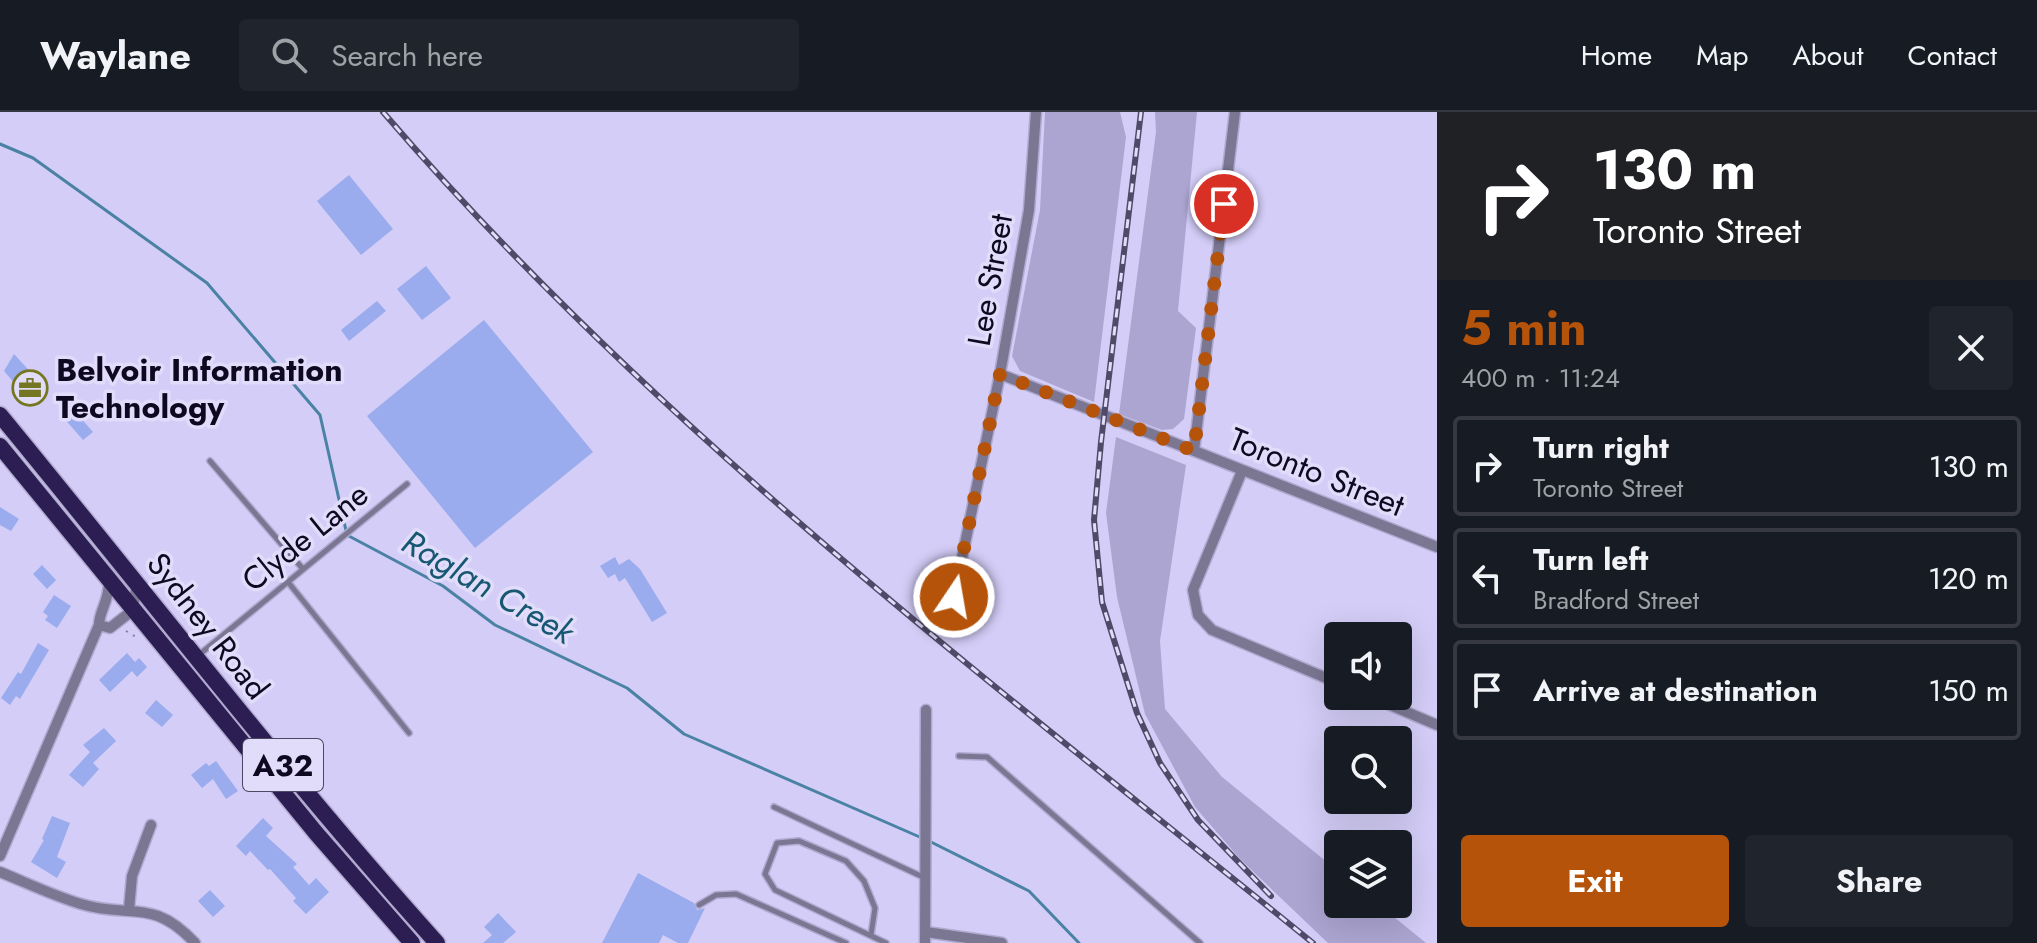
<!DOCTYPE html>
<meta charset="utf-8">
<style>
body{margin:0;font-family:Jost,sans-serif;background:#20242c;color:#f1f3f6;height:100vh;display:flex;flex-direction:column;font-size:30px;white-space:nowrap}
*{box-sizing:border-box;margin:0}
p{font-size:26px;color:#9ea1a6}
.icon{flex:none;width:44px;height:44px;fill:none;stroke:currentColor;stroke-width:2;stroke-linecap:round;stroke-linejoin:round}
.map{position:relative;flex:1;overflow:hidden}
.side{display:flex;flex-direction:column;background:#171b24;width:600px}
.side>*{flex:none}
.hud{background:#202124;color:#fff;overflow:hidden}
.buttons{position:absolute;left:1324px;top:510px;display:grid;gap:16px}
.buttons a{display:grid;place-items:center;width:88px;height:88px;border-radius:8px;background:#171b24;box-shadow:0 8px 32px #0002;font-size:40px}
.pin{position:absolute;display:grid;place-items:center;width:68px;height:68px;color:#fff;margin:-34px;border:4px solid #fff;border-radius:50%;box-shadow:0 2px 8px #0007}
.me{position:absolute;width:88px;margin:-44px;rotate:12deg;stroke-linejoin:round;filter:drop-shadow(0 0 6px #0008)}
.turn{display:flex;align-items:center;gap:28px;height:168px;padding:0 24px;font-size:36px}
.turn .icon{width:104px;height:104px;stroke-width:2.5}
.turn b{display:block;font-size:56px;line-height:68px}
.round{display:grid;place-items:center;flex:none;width:84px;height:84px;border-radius:8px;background:#20242c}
.headline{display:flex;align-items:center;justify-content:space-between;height:136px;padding:0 24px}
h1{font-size:48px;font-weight:700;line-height:60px;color:#b45309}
.action{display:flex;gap:16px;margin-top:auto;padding:16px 24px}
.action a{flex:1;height:92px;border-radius:8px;background:#b45309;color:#fff;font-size:32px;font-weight:700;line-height:92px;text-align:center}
.action a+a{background:#20242c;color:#f1f3f6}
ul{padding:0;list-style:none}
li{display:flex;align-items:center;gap:24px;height:100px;margin:0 16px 12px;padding:0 8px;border:4px solid #363941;border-radius:8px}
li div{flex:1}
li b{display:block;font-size:30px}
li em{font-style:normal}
header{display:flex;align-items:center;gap:48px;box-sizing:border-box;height:112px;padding:0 40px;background:#171b24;border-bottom:2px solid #363941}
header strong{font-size:38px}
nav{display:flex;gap:44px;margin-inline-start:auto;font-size:28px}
.search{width:560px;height:72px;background:#20242c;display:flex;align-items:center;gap:20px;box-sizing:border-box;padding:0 28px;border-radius:8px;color:#9ea1a6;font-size:30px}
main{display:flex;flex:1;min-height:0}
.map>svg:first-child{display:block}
.green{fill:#aca5d2}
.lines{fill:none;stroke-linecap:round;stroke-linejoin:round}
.stream{stroke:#4b82a4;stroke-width:3}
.building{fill:#9aaced}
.service-casing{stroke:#b0aad0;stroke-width:8}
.minor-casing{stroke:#b0aad0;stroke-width:13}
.trunk-casing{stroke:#b0aad0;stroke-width:19}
.path{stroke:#837d9f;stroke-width:2;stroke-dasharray:2 6;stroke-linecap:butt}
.service{stroke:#7b7793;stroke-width:5}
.minor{stroke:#7b7793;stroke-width:10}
.trunk{stroke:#2c1e52;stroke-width:16}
.rail-casing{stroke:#504a68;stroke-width:6}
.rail{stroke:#e0dcf9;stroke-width:3;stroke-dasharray:9;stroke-linecap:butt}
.route{stroke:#b45309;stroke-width:14;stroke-dasharray:0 25.2}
.labels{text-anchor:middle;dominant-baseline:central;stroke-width:7;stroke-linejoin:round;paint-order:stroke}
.shield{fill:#e0dcf9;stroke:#4d4861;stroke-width:2}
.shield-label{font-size:30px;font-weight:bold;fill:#0e0820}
.street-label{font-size:32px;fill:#0e0820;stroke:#e0dcf9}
.poi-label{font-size:32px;font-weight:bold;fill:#0e0820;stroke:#e0dcf9;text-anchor:start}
.water-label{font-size:34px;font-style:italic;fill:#175772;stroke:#e0dcf9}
</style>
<header>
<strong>Waylane</strong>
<div class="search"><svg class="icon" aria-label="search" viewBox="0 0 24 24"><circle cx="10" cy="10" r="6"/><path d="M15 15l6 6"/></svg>Search here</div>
<nav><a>Home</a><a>Map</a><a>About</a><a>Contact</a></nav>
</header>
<main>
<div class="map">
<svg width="1437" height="831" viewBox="0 0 1437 831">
<rect width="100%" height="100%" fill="#d3cdf7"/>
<path class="green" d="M1045,0H1120L1126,25L1094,290L1020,259L1012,244L1040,98Z
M1155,0H1197L1178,199L1196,216L1184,307L1173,317L1162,318L1119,302L1156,20Z
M1116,325L1186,353L1160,529L1165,597L1222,665L1338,759V792H1378L1426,831H1328L1240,747L1195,695L1145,602L1117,485L1106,401Z"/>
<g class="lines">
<path class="stream" d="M0,32L33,46L207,171L320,303L347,423L443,474L495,513L627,576L684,622L922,726
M929,729L1029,779L1079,831"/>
</g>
<path class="building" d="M349,63L393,117L361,143L317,89Z
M426,154L451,186L422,208L397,177Z
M377,189L386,199L349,229L341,218Z
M484,208L593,340L475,436L367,304Z
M14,242L47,278L32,292L4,259Z
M71,295L93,320L83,328L62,304Z
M0,395L19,407L11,419L0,413Z
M615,445L619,453L629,447L640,457L667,501L652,510L625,466L619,470L615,462L608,466L600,454Z
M42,453L56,468L47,477L33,462Z
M54,483L71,494L57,516L45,508L48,504L43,500Z
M38,531L49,538L20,587L16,584L10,593L1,586L18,560L21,562Z
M127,541L135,550L139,546L147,555L137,565L132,559L110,580L99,568Z
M156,588L173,603L162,615L145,601Z
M104,616L116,629L93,651L99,657L83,675L69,663L90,640L83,633Z
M216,649L238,679L226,687L213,667L202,676L191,663L206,651L209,654Z
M52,704L70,711L57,745L66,750L57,766L31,750L44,728L42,727Z
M263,706L273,716L266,724L297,752L293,755L309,773L316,766L329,780L306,802L293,789L296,786L270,757L268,758L250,739L246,744L236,734Z
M638,761L694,791L697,798L705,796L688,831H678L663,823L659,831H602Z
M210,778L225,794L213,805L198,789Z
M498,801L516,820L503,831H483L492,823L484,815Z"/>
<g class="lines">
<defs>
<path id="service" d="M210,349L303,457
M288,470L409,621
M200,542L407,372
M959,644L987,645L1200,831
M774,695L925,766
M699,793L716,783L736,782L846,831
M871,823L875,796L864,769L846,749L799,729L777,731L765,762L775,778L886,831"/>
<path id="minor" d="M1000,262L1437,435
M1194,339L1235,0
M1242,359L1193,478L1198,503L1212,518L1338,571
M954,485L1000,262L1029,98L1036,0
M99,513L110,516L133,498L137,469
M1369,584L1437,613
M0,744L99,513C99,499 109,490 109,470
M0,760C27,771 54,784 81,792C131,807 152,785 195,831
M129,797L132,764L151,713
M926,820L1002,831
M925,831L926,598"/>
<path id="trunk" d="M0,303C145,479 284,661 437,831
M0,334L316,721L412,831"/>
</defs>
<use href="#service" class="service-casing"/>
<use href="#minor" class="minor-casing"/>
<use href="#trunk" class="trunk-casing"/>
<path class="path" d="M126,519L138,526"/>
<use href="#service" class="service"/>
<use href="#minor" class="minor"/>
<use href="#trunk" class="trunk"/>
<defs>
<path id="rail" d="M383,0C655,317 990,569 1313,831
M1141,0L1101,330L1094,408L1102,490L1137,601L1160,651L1198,708L1271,784"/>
</defs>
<use href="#rail" class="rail-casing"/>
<use href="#rail" class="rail"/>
</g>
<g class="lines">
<path class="route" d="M954,485L1000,262L1194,339L1224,92"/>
</g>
<defs>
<symbol id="office-ring" viewBox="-11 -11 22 22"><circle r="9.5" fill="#e0dcf9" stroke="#74771f" stroke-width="1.5"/><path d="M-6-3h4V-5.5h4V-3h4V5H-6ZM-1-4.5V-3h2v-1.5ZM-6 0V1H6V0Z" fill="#74771f"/></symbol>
</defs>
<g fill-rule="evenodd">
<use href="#office-ring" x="10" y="256" width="40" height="40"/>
</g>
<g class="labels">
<rect class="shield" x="243" y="627" width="80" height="52" rx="6"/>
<g class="shield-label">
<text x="283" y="653">A32</text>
</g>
<g class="street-label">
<text transform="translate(990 168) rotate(-80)">Lee Street</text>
<text transform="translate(1317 360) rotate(22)">Toronto Street</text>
<text transform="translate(305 425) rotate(-39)">Clyde Lane</text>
<text transform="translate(208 514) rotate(52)">Sydney Road</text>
</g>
<g class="poi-label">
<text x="56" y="258">Belvoir Information<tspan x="56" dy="37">Technology</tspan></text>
</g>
<g class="water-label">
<text transform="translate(488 475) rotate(30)">Raglan Creek</text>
</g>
</g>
</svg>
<div class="buttons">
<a><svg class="icon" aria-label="sound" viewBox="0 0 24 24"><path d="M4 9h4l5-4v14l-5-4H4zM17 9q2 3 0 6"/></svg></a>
<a><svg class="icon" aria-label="search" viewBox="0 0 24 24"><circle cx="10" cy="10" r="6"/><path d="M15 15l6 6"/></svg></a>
<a><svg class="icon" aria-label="layers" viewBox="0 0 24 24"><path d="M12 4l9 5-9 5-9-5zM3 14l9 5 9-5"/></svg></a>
</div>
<div class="pin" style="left:1224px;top:92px;background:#d93025"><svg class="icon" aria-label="arrive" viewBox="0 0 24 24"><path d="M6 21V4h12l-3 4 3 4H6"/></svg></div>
<svg class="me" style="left:954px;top:485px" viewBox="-20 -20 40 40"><circle r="17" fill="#b45309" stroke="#fff" stroke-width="3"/><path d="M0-11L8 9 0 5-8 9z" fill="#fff"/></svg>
</div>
<section class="side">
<div class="hud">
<div class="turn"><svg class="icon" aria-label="right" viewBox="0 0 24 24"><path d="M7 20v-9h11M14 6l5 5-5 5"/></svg><div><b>130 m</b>Toronto Street</div></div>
</div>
<div class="headline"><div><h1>5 min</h1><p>400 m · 11:24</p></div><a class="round"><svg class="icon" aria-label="close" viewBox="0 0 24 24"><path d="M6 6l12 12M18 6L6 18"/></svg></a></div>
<ul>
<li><svg class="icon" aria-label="right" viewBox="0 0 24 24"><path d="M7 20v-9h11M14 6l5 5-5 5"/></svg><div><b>Turn right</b><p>Toronto Street</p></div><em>130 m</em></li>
<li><svg class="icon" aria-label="left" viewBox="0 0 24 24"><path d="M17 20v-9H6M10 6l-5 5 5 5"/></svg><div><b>Turn left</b><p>Bradford Street</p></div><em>120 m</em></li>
<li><svg class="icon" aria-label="arrive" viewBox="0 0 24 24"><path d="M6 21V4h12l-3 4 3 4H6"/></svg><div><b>Arrive at destination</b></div><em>150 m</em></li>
</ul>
<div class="action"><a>Exit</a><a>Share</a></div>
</section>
</main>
